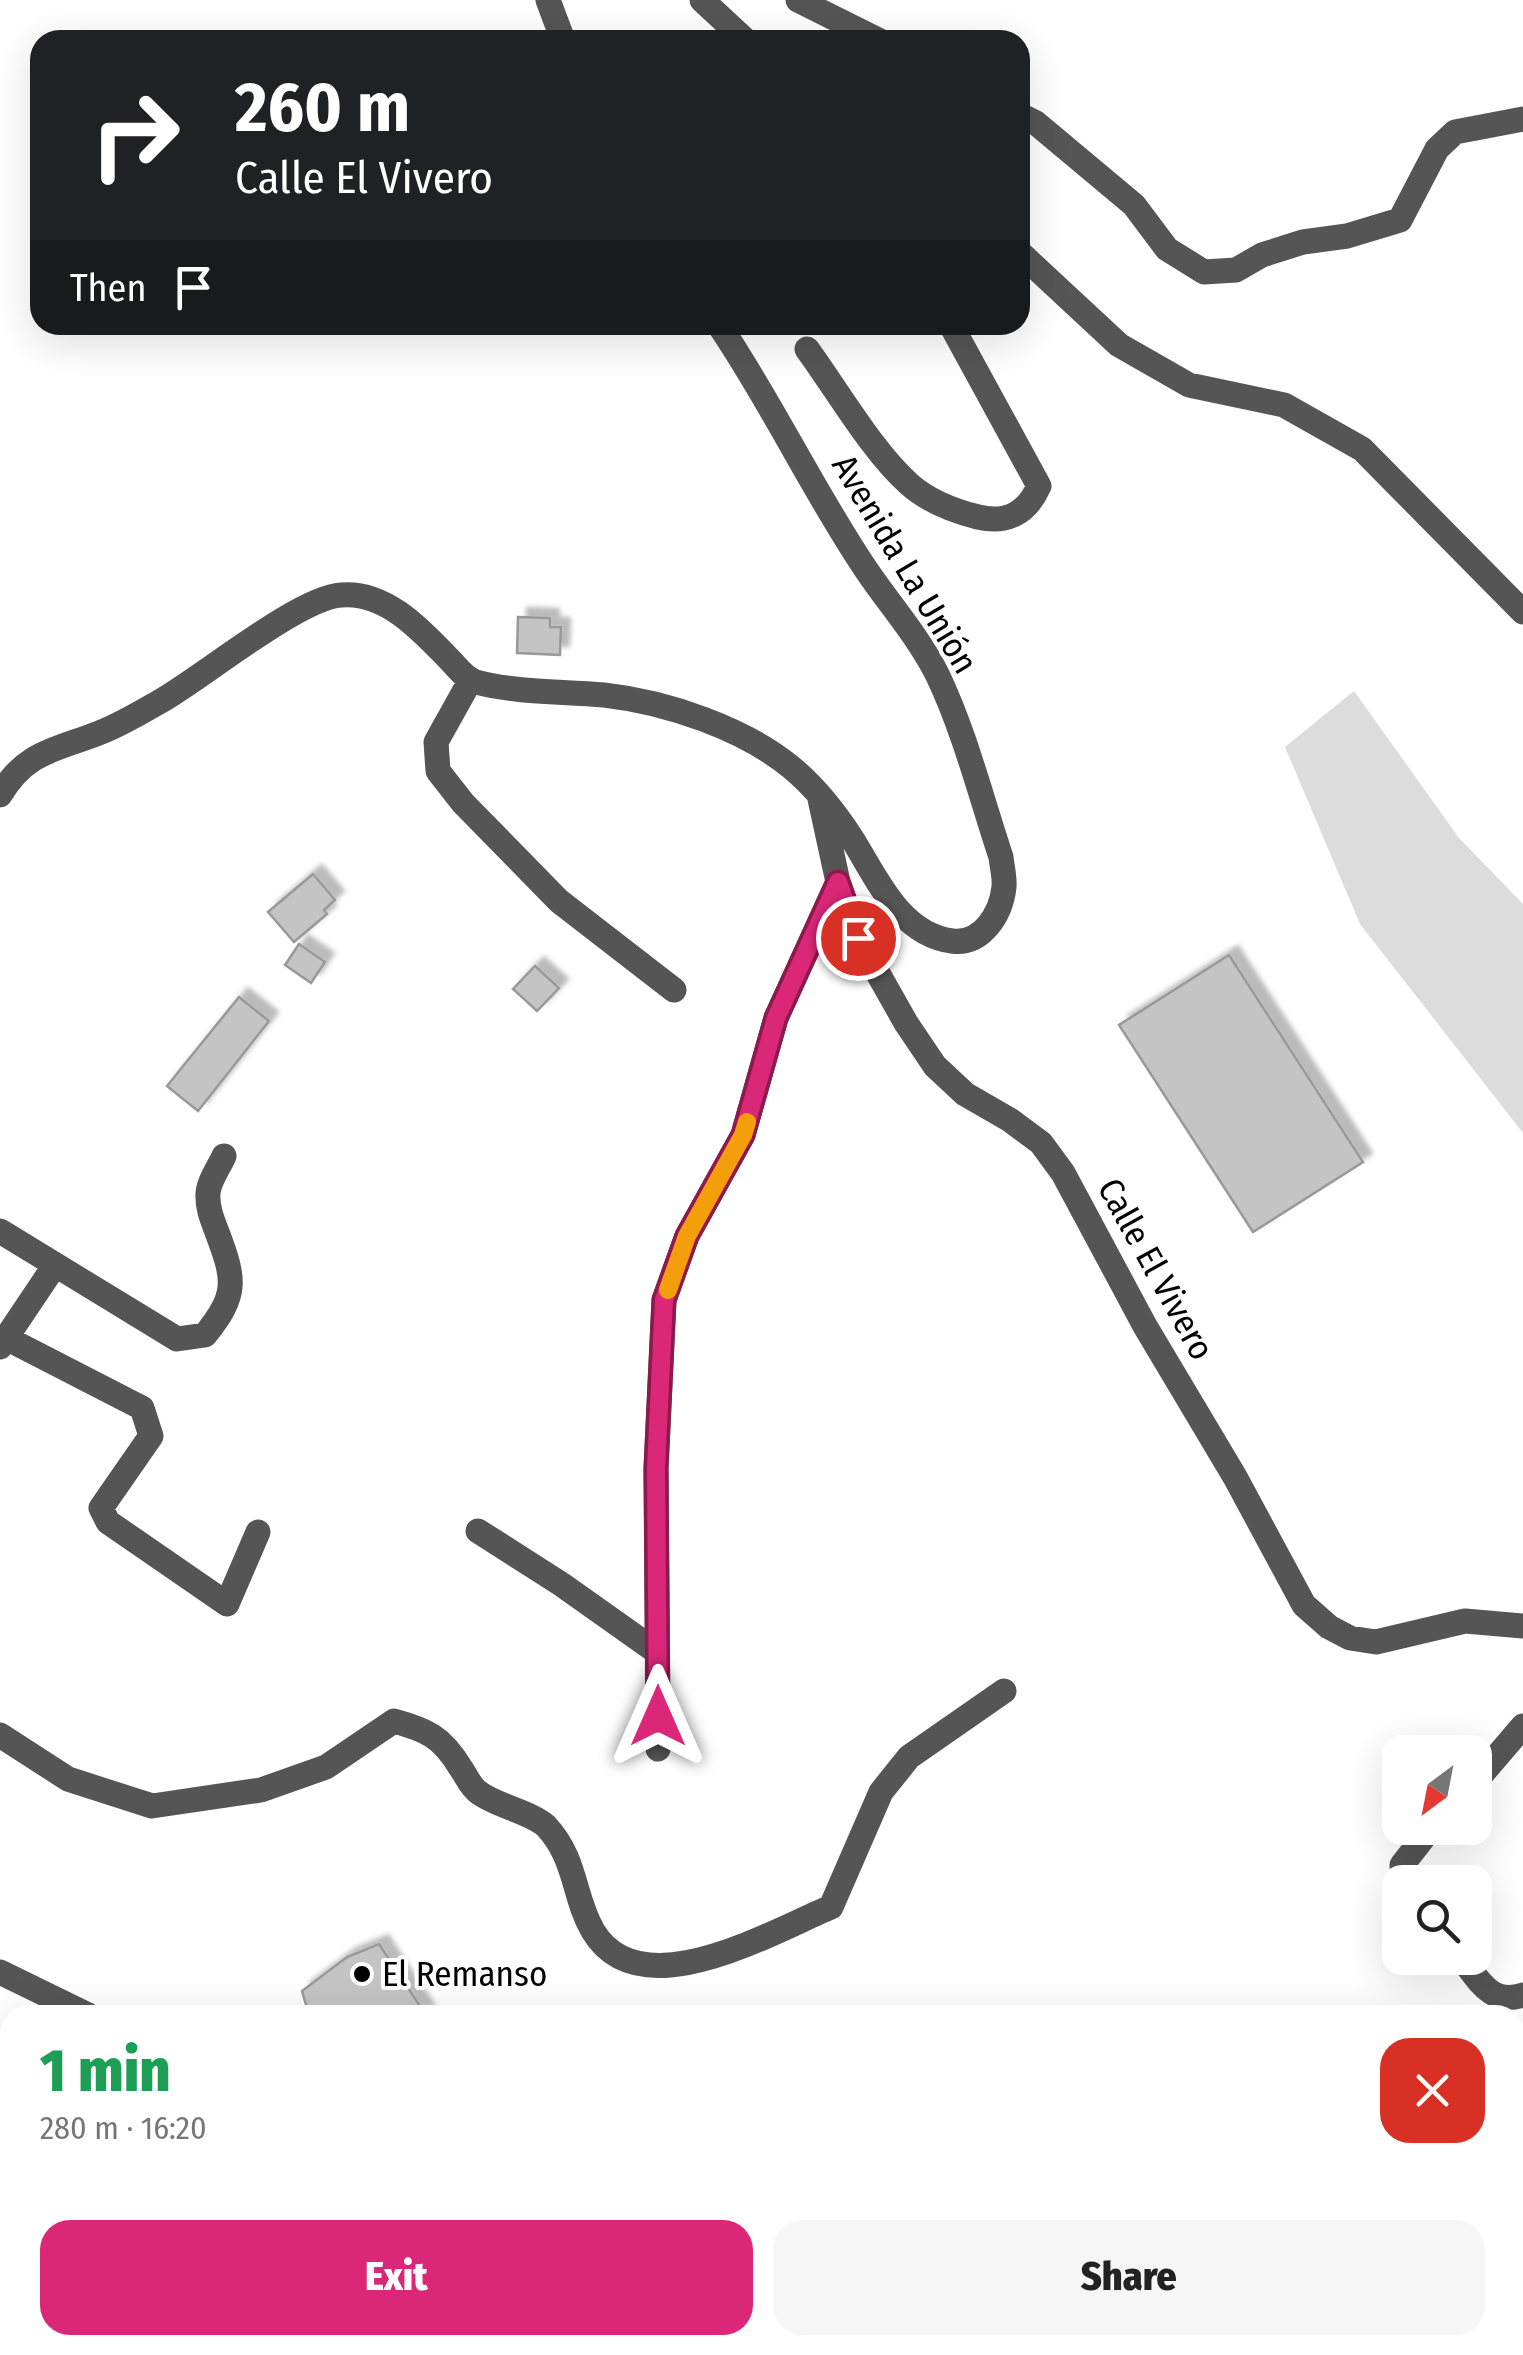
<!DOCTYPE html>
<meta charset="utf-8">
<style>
body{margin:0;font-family:"Fira Sans Condensed",sans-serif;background:#f6f6f6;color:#222;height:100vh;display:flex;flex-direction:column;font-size:38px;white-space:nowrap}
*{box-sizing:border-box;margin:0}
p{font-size:32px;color:#767676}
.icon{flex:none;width:55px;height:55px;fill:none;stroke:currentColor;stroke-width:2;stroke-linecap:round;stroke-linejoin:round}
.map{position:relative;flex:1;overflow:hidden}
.details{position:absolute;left:0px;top:2005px;width:1525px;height:350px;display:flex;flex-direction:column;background:#fff;border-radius:30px 30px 0 0;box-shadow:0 10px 40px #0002}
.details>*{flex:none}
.hud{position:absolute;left:30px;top:30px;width:1000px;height:305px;border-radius:30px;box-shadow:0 10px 40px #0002;background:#202124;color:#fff;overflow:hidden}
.needle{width:65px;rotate:212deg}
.fabs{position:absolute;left:1382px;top:1735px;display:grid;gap:20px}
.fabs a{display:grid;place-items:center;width:110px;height:110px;border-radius:20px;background:#fff;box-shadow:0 10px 40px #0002;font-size:50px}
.pin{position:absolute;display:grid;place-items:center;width:85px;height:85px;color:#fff;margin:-42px;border:5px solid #fff;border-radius:50%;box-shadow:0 2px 10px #0007}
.me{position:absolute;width:110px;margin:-55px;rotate:0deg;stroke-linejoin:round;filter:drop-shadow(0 0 8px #0008)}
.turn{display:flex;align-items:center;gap:35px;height:210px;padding:0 40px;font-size:45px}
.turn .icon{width:130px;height:130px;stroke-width:2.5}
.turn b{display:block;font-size:70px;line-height:85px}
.then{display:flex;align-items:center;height:95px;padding:0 40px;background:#0003;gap:20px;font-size:38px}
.round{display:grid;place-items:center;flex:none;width:105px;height:105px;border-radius:30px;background:#f6f6f6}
.headline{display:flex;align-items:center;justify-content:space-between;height:170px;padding:0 40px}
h1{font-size:60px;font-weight:800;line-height:75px;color:#1e9e55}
.cta{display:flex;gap:20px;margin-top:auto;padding:20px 40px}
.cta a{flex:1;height:115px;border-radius:30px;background:#db2777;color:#fff;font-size:40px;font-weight:800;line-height:115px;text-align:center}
.cta a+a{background:#f6f6f6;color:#222}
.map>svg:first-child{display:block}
.green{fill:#dcdcdc}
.building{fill:#c4c4c4;stroke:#999;stroke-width:2.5;filter:url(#shadow)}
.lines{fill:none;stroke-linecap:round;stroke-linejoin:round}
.minor{stroke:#555;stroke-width:25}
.route-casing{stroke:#8e194d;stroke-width:25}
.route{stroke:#db2777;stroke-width:18}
.slow{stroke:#f59e0b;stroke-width:18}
.poi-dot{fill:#000;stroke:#fff;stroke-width:4}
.labels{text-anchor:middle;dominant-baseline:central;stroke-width:8;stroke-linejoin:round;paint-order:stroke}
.street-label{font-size:35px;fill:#000;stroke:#fff}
.poi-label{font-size:35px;fill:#000;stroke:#fff;text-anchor:start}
</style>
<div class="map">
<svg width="1523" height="2355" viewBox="0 0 1523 2355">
<defs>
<filter id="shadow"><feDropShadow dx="9" dy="-9" stdDeviation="2.5" flood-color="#0004"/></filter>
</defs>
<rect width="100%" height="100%" fill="#fff"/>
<path class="green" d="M1354,691L1459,838L1523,904V1133L1360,924L1285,747Z"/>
<path class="building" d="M518,617L550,618V627H561L560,655L517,653Z
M313,874L335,900L324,910L327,914L294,942L268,912Z
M299,944L325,962L311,983L285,965Z
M1229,955L1363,1162L1253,1232L1119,1025Z
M535,966L559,988L537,1011L513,989Z
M239,997L269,1021L198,1111L167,1086Z
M379,1944L426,2015H309L302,1991L347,1957Z"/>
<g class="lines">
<path class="minor" d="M548,0L563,40
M702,0L745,40
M798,0L878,40
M1020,115L1036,123L1134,205L1167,249L1204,272L1236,270L1262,255L1303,242L1347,236L1400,220L1437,149L1455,132L1523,119
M1020,253L1119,345L1189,385L1284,405L1362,449L1523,612
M807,349C837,390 872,451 909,484C928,501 954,511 978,517C1007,524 1027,513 1039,486L951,325
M470,681L436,742L438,771L463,803L559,901L674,990
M0,795C26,751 56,750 99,733C120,725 140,713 159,702C202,678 298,598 341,595C385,591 420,629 448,658C456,666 465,679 476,682C517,693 562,691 604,695C666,702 744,728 792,768C816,788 834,811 851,837C876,876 899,934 952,941C982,945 1001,914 1004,887C1005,878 1002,867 1001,857C981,797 965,733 938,676C919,637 889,604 865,568C812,489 772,403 719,325
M820,799L838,882L858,938L906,1023L935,1066L965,1094L1010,1120L1041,1143L1063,1173L1145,1326L1235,1477L1304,1605L1329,1627L1350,1638L1376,1642L1465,1621L1523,1626
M0,1231L177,1339L205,1335C238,1294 235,1280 217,1232C212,1219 207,1207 208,1193C209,1181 219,1167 224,1156
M6,1338L142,1408L151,1436L101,1508L108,1522L227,1604L258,1532
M0,1347L55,1265
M478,1531L561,1584L657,1652
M0,1735L68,1779L152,1806L261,1790L326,1767L394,1721C427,1730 442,1737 460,1767C466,1775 470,1786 478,1792C496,1806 531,1812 546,1826C577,1859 573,1897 593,1931C640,2010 771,1932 831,1907L881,1792L909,1757L1004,1691
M658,1749L656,1468L664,1300L687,1236L743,1135L776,1018L838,882
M1475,1782L1523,1726
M1403,1882L1402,1865L1431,1828
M1461,1958C1479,1980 1491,2006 1523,1995
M0,1972L88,2015
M0,2302L10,2307
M47,2345L55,2355
M402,2345L417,2355
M679,2345L688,2355"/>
</g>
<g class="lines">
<defs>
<path id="route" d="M658,1716L656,1468L664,1300L687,1236L743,1135L776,1018L838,882L858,938"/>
</defs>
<use href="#route" class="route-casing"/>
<use href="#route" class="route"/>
<path class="slow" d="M668,1290L687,1236L743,1135L747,1122"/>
</g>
<circle class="poi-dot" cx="362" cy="1974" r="10"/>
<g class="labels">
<g class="street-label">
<text transform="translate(905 564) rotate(59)">Avenida La Unión</text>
<text transform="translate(1156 1269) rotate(61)">Calle El Vivero</text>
</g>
<g class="poi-label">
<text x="382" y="1974">El Remanso</text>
</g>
</g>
</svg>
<div class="fabs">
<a><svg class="needle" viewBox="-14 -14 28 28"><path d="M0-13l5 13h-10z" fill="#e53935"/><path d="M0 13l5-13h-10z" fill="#767676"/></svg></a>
<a><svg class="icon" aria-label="search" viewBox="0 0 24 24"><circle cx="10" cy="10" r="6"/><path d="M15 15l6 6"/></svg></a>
</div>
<div class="pin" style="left:858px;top:938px;background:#d93025"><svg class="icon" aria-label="arrive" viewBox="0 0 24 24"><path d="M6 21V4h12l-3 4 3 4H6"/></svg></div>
<svg class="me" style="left:658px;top:1716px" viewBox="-20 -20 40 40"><path d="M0-17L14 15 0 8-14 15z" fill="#db2777" stroke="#fff" stroke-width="4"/></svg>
<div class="hud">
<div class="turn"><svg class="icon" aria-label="right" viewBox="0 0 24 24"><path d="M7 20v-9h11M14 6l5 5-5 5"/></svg><div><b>260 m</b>Calle El Vivero</div></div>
<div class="then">Then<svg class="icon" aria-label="arrive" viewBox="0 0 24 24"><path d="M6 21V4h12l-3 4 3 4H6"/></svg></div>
</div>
<section class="details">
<div class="headline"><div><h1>1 min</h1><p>280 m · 16:20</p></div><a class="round" style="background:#d93025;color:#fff"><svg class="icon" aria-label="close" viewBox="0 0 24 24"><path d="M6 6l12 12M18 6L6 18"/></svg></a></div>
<div class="cta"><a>Exit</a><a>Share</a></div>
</section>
</div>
